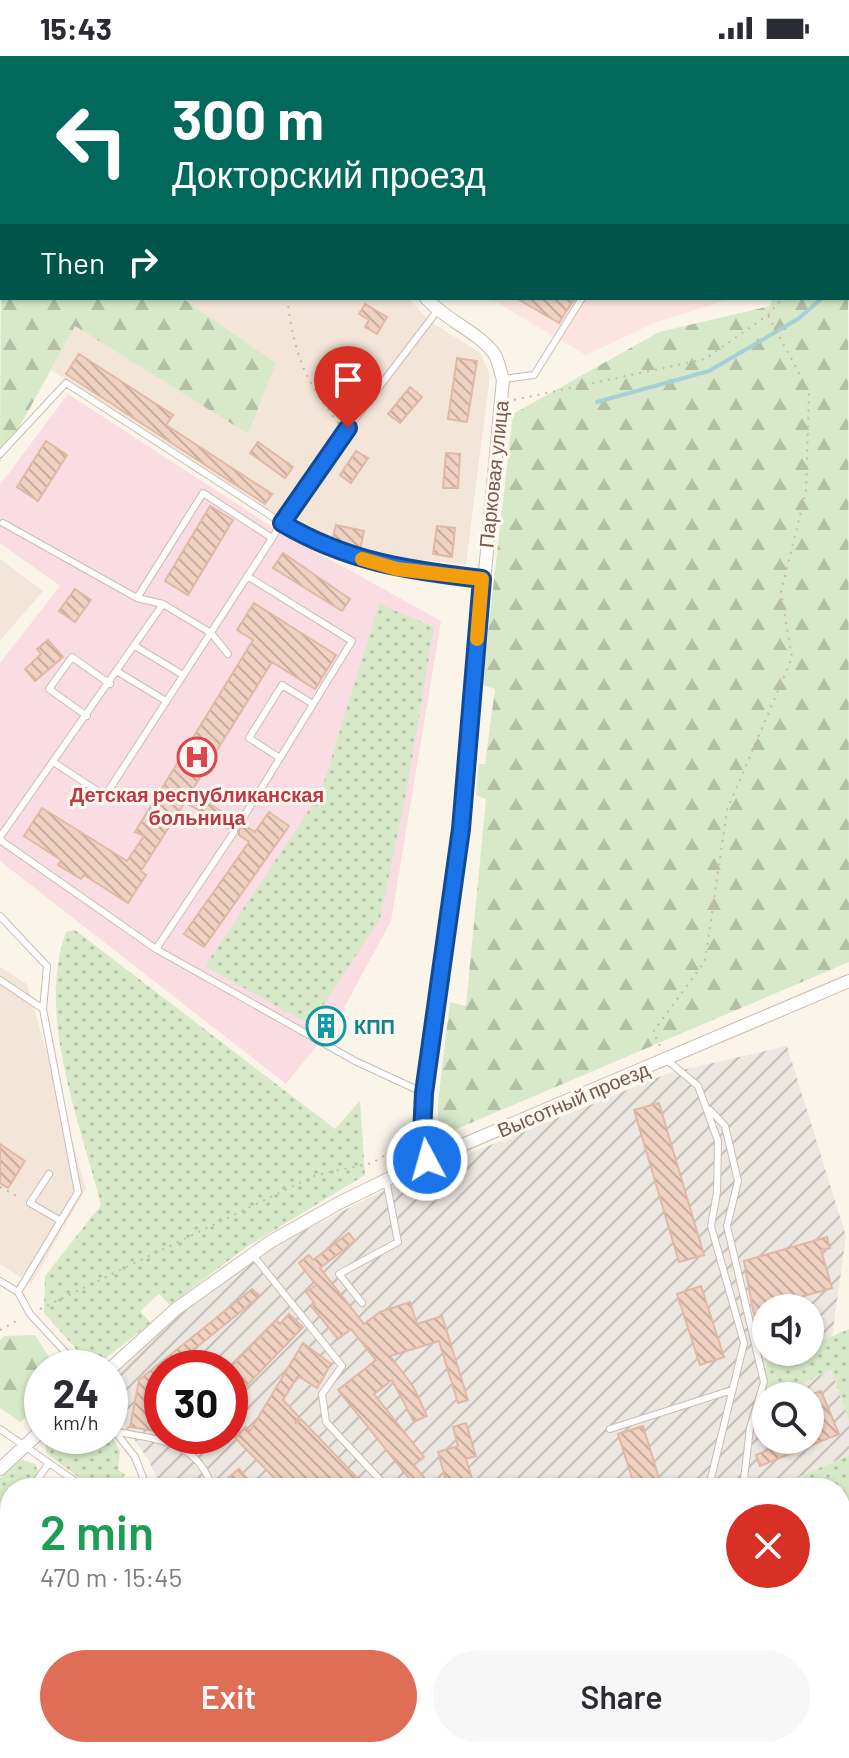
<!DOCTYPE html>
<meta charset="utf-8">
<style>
body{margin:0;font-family:Barlow,sans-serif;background:#f7f7f7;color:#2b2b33;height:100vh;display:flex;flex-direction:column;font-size:30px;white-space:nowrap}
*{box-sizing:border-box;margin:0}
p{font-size:26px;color:#7c7c81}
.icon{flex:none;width:44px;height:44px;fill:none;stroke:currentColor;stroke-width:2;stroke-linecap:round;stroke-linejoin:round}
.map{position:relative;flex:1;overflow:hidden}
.sheet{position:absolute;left:0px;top:1422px;width:850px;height:280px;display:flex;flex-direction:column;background:#fff;border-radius:32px 32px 0 0;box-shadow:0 2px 6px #0004}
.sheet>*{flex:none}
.banner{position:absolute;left:0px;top:0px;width:850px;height:244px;box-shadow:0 2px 6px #0004;background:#00695c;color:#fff;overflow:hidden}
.buttons{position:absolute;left:752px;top:1238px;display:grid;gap:16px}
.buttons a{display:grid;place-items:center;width:72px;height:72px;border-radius:50%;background:#fff;box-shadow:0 2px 6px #0004;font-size:40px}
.speed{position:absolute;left:24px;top:1294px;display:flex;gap:16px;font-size:40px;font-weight:700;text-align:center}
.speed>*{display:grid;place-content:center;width:104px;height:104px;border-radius:50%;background:#fff;box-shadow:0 2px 6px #0004;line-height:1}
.speed small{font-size:20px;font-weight:400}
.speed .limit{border:12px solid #d22;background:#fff;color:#111}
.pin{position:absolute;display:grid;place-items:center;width:68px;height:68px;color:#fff;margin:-82px -34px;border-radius:50% 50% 50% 0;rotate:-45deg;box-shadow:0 0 8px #0007}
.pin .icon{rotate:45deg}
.me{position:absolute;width:88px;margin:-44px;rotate:354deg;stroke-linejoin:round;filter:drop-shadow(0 0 6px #0008)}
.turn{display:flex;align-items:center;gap:28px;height:168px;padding:0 40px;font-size:36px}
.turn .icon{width:104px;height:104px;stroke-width:2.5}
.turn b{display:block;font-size:56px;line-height:68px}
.then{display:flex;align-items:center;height:76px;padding:0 40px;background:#0003;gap:16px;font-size:30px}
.round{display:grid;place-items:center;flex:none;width:84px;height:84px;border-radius:42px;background:#f7f7f7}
.headline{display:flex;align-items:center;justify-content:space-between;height:136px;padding:0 40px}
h1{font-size:48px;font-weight:600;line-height:60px;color:#1e9e55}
.action{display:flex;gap:16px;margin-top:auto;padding:16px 40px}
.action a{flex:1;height:92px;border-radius:48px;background:#de6e56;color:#fff;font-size:32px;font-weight:600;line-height:92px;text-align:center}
.action a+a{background:#f7f7f7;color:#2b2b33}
.status{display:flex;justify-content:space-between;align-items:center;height:56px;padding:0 40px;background:#fff;direction:ltr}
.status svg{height:22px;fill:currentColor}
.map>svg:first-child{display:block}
.residential{fill:#f3e5d8}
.commercial{fill:#fbe5de}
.industrial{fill:url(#industrial-furrows);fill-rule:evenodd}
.medical{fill:#f9dde2}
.grass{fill:url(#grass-dots)}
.forest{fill:url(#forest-firs)}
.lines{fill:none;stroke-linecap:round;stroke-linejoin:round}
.stream{stroke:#a5d0d6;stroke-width:4}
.building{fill:url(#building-back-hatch);stroke:#e1b8a4;stroke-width:2}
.lane-casing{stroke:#cdbbb0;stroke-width:8}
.street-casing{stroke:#cdbbb0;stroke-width:14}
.primary-casing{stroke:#d8d1cd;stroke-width:22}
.path{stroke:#d5b5a5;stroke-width:2;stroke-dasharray:2 6;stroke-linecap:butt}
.lane{stroke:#fff;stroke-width:6}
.street{stroke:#fff;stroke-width:12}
.primary{stroke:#f6d4a6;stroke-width:20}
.route-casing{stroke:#114b97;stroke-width:20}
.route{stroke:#1a73e8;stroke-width:14}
.slow{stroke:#f59e0b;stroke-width:14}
.labels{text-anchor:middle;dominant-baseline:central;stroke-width:6;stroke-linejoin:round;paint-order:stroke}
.street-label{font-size:20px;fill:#755a4e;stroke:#fef8f0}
.health-label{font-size:20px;font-weight:bold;fill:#be3a42;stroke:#fef8f0}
.culture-label{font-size:20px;font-weight:bold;fill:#0d838f;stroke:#fef8f0;text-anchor:start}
</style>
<div class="status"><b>15:43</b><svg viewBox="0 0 49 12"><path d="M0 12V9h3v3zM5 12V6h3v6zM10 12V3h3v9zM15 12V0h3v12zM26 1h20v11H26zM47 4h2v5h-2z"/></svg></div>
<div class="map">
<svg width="849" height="1702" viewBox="0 0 849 1702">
<defs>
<pattern id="industrial-furrows" width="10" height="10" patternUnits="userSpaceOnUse" patternTransform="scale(2)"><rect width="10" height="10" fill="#ede7e2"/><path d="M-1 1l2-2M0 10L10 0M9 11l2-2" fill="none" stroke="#c5beb9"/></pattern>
<pattern id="grass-dots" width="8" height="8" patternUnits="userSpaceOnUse" patternTransform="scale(2)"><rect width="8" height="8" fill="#d7e9c8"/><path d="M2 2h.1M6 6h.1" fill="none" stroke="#b3c0a5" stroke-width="1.8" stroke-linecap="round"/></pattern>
<pattern id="forest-firs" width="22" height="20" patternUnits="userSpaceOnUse" patternTransform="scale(2)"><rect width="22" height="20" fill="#d7e9c8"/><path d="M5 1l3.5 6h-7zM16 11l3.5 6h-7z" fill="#b3c0a5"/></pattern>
<pattern id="building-back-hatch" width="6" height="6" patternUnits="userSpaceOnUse" patternTransform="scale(2)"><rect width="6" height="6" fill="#efd2c2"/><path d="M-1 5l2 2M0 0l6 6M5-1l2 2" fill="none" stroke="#c6ada0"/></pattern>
</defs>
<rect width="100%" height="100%" fill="#fbf4e9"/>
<path class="residential" d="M182,242H409L428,264L480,297L490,319L466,508L367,499L320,486L51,314L75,270L248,378L276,307Z
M0,503L43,535L0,585Z
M0,911L27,928L86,1133L31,1228L0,1208Z
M0,1592L10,1600V1692H122L134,1702H0Z"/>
<path class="commercial" d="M415,0H789L793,2H413Z
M489,242H734L656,266L586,299Z"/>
<path class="industrial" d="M787,990L846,1180L832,1281L810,1290V1252H766V1296H795L766,1308V1384H810V1340H776L831,1314L849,1365V1399L774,1432H161L148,1403L113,1354L111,1318L176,1261L273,1190L407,1123L669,1017ZM162,1312H230V1380H162Z
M840,1653L849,1680V1702H283L271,1692H840Z"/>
<path class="medical" d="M68,338L277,474L441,565L391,865L337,965L286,1028L0,805V607L60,530L0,487V429Z"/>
<path class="grass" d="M379,548L434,571L408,727L380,863L310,969L205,910L321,736Z
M75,874L335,1073L360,1045L365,1119L245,1192L170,1249L159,1238L140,1255L151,1267L93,1312L44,1257L45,1220L101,1149C80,1065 36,960 66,876Z
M849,1273V1365L831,1314L776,1340H766V1345V1308L795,1296H810V1290Z
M110,1376L120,1395L118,1414L125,1418L116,1432H93L46,1397V1380H110Z
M849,1399V1680L840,1653V1432H774Z
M20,1403L35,1408L39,1417L27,1432H10V1464L0,1456V1422Z"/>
<path class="forest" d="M2,57V242H182L276,307L248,378L75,270L0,406Z
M848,207L849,906L438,1081V1046L450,946L466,950L486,743L476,739L479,708H485L495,633L482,629L513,358L659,276L770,250L773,242H848Z
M35,1279L56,1312H42V1348L20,1366L0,1352V1284L5,1280Z"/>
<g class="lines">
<path class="stream" d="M848,219L849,218
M597,346L709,315L798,263L822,242"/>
</g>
<path class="building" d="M516,242H575L559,267Z
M365,248L387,261L377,278L365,271L369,264L359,258Z
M79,298L173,359L166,369L272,438L265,448L66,318Z
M457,302L477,305L467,366L448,363Z
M410,331L422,341L400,367L388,358Z
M46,385L67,399L38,445L17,431Z
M258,386L293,411L285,422L250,397Z
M356,395L368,402L351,427L340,419Z
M446,397L460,398L458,432H443Z
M210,450L233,464L188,539L165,525Z
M336,469L364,475L360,494L332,485Z
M437,470L455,472L452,501L433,498Z
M283,497L350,543L342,555L273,512Z
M75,533L91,544L75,566L59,555Z
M254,547L336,599L315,633L272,606L191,736L235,764V770L229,773L185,746L141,815L146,819L128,847L84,819L81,823L58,809L61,804L24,780L42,752L127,805L144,780L135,776L253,584L237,574Z
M48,584L63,601L35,625L25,613L41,598L37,593Z
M269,756L289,770L204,891L184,878L249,786L239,779V773L245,770L255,776Z
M659,1047L704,1199L679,1206L634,1054Z
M0,1088L25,1105L8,1132L0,1127Z
M349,1177L355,1185L320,1212L364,1268L380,1256L410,1246L417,1268L442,1260L468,1344L458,1347L439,1285L390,1300L413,1330L427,1360L414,1366L392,1324L374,1338L424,1401L414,1409L426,1424L417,1432L338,1334L376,1304L351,1273L338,1283L312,1251L315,1248L306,1236L316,1229L299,1207L309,1199L313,1204Z
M827,1181L830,1192L821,1194L832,1232L766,1251V1279L763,1280L753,1254L744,1205Z
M701,1230L724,1301L700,1309L677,1238Z
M252,1233L260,1240L171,1312H162V1376L130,1371L139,1324Z
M289,1258L303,1271L230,1347V1312L276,1264L280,1268Z
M303,1287L331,1308L317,1332L298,1320L283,1344L299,1361L295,1368L301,1363L367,1432H284L235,1382L246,1371L250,1375Z
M821,1335L839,1378L760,1410L756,1399L791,1384H810V1376L821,1372L810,1345V1339Z
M466,1367L476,1400L466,1403L475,1432H448L438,1396L458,1390L453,1371Z
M643,1370L662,1432H607L632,1422L618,1378Z
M239,1413L255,1432H218V1430Z
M432,1692H504L509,1699L518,1692H529L537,1702H440Z
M616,1692H650L660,1702H626Z"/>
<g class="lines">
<defs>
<path id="lane" d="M161,2L162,0
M437,255L348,372L282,467C348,506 407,514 482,523
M503,323L534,319L582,242
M0,398L66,327L282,467L105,740L55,707
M3,467L137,542L163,548L211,577L228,598
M137,542L203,437L272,482
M135,590L183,619
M118,616L166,645
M87,660L49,633L72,601L110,628
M280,702L249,682L282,629L313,648
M240,767L352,585L247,520
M0,781L163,548
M0,784L156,893L355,1005L424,1037
M0,860L47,910L43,953L78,1136L18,1236
M156,893L234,776
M0,924L43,953
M667,1004L698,1030L718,1085L717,1136L711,1170L744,1287L711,1422
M710,1054L725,1070L738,1125L727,1170L764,1326L750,1372L743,1432
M49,1118L30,1147L61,1165
M252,1198L342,1310L322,1338L326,1366L384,1428
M0,1225L18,1236L30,1258L80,1312
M362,1247L339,1218L398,1186L386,1124
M110,1369L135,1401L147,1432
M0,1373L85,1432
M610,1373L732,1334
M118,1376C159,1384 198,1385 212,1432
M32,1432L48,1408
M0,1587L10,1594
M0,1678L10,1664
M139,1692L151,1702
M363,1692L372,1702
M420,1692L428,1702
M546,1692L554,1702
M664,1692L674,1702
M738,1692L761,1702
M296,1702L304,1692"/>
<path id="street" d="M271,2V0
M426,242C444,263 483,279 495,299C499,306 500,316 503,323L461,773L424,1037L422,1078L427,1104
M110,1313L176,1253L270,1186L339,1147L427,1104L849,925
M0,1413L42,1374"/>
<path id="primary" d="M0,1489L10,1496
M0,1533L10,1540
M204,1692L216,1702
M257,1692L267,1702"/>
</defs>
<use href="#lane" class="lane-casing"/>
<use href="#street" class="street-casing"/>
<use href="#primary" class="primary-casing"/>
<path class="path" d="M848,172L849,171
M287,242C295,301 303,321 339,368
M514,344L705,303L768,259L783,242
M660,990L653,976L705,905L727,754L792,602L781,536L806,435L809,336L768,259
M0,1131L20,1142
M40,1253L316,1119L372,1107L411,1084
M0,1274L20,1263
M0,1463L10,1471
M0,1601L10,1608
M118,1692L130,1702
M282,1692L289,1698"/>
<use href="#lane" class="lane"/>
<use href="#street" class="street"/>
<use href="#primary" class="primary"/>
</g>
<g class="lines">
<defs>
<path id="route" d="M348,372L282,467C348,506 407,514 482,523L461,773L424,1037L422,1078L427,1104"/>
</defs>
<use href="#route" class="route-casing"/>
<use href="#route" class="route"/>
<path class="slow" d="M362,503L397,513L482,523L477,583"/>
</g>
<defs>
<symbol id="hospital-ring" viewBox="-11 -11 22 22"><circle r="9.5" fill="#fef8f0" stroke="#e0444e" stroke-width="1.5"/><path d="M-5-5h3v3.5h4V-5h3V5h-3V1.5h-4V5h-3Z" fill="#e0444e"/></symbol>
<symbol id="building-ring" viewBox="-11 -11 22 22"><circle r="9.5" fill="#fef8f0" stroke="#0f9aa8" stroke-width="1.5"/><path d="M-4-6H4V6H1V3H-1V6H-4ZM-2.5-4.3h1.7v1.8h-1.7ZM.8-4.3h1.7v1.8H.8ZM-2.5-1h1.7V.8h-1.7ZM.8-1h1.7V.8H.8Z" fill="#0f9aa8"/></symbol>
</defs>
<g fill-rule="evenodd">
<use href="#hospital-ring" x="175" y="679" width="44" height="44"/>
<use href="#building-ring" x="304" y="948" width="44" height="44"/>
</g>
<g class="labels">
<g class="street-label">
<text transform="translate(493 418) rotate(-84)">Парковая улица</text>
<text transform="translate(573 1043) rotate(-23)">Высотный проезд</text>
</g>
<g class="health-label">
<text x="197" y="738">Детская республиканская<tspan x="197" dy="23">больница</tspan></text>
</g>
<g class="culture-label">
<text x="354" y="970">КПП</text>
</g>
</g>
</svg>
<div class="buttons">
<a><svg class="icon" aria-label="sound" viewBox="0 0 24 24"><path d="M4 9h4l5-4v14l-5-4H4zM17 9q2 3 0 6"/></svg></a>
<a><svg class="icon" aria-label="search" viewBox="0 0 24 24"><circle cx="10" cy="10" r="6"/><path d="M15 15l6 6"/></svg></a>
</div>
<div class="speed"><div>24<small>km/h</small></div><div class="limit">30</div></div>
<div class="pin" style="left:348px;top:372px;background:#d93025"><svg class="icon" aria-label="arrive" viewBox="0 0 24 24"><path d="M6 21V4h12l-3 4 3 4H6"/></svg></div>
<svg class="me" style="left:427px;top:1104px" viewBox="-20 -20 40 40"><circle r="17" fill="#1a73e8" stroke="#fff" stroke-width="3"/><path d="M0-11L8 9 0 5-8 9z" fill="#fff"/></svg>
<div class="banner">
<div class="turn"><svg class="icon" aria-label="left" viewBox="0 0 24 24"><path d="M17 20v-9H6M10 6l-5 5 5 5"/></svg><div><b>300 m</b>Докторский проезд</div></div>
<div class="then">Then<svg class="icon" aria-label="right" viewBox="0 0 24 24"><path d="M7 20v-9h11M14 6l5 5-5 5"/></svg></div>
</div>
<section class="sheet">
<div class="headline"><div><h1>2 min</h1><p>470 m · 15:45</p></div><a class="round" style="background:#d93025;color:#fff"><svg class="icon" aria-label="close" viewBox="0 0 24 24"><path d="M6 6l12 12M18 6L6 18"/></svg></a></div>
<div class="action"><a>Exit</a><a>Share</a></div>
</section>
</div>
